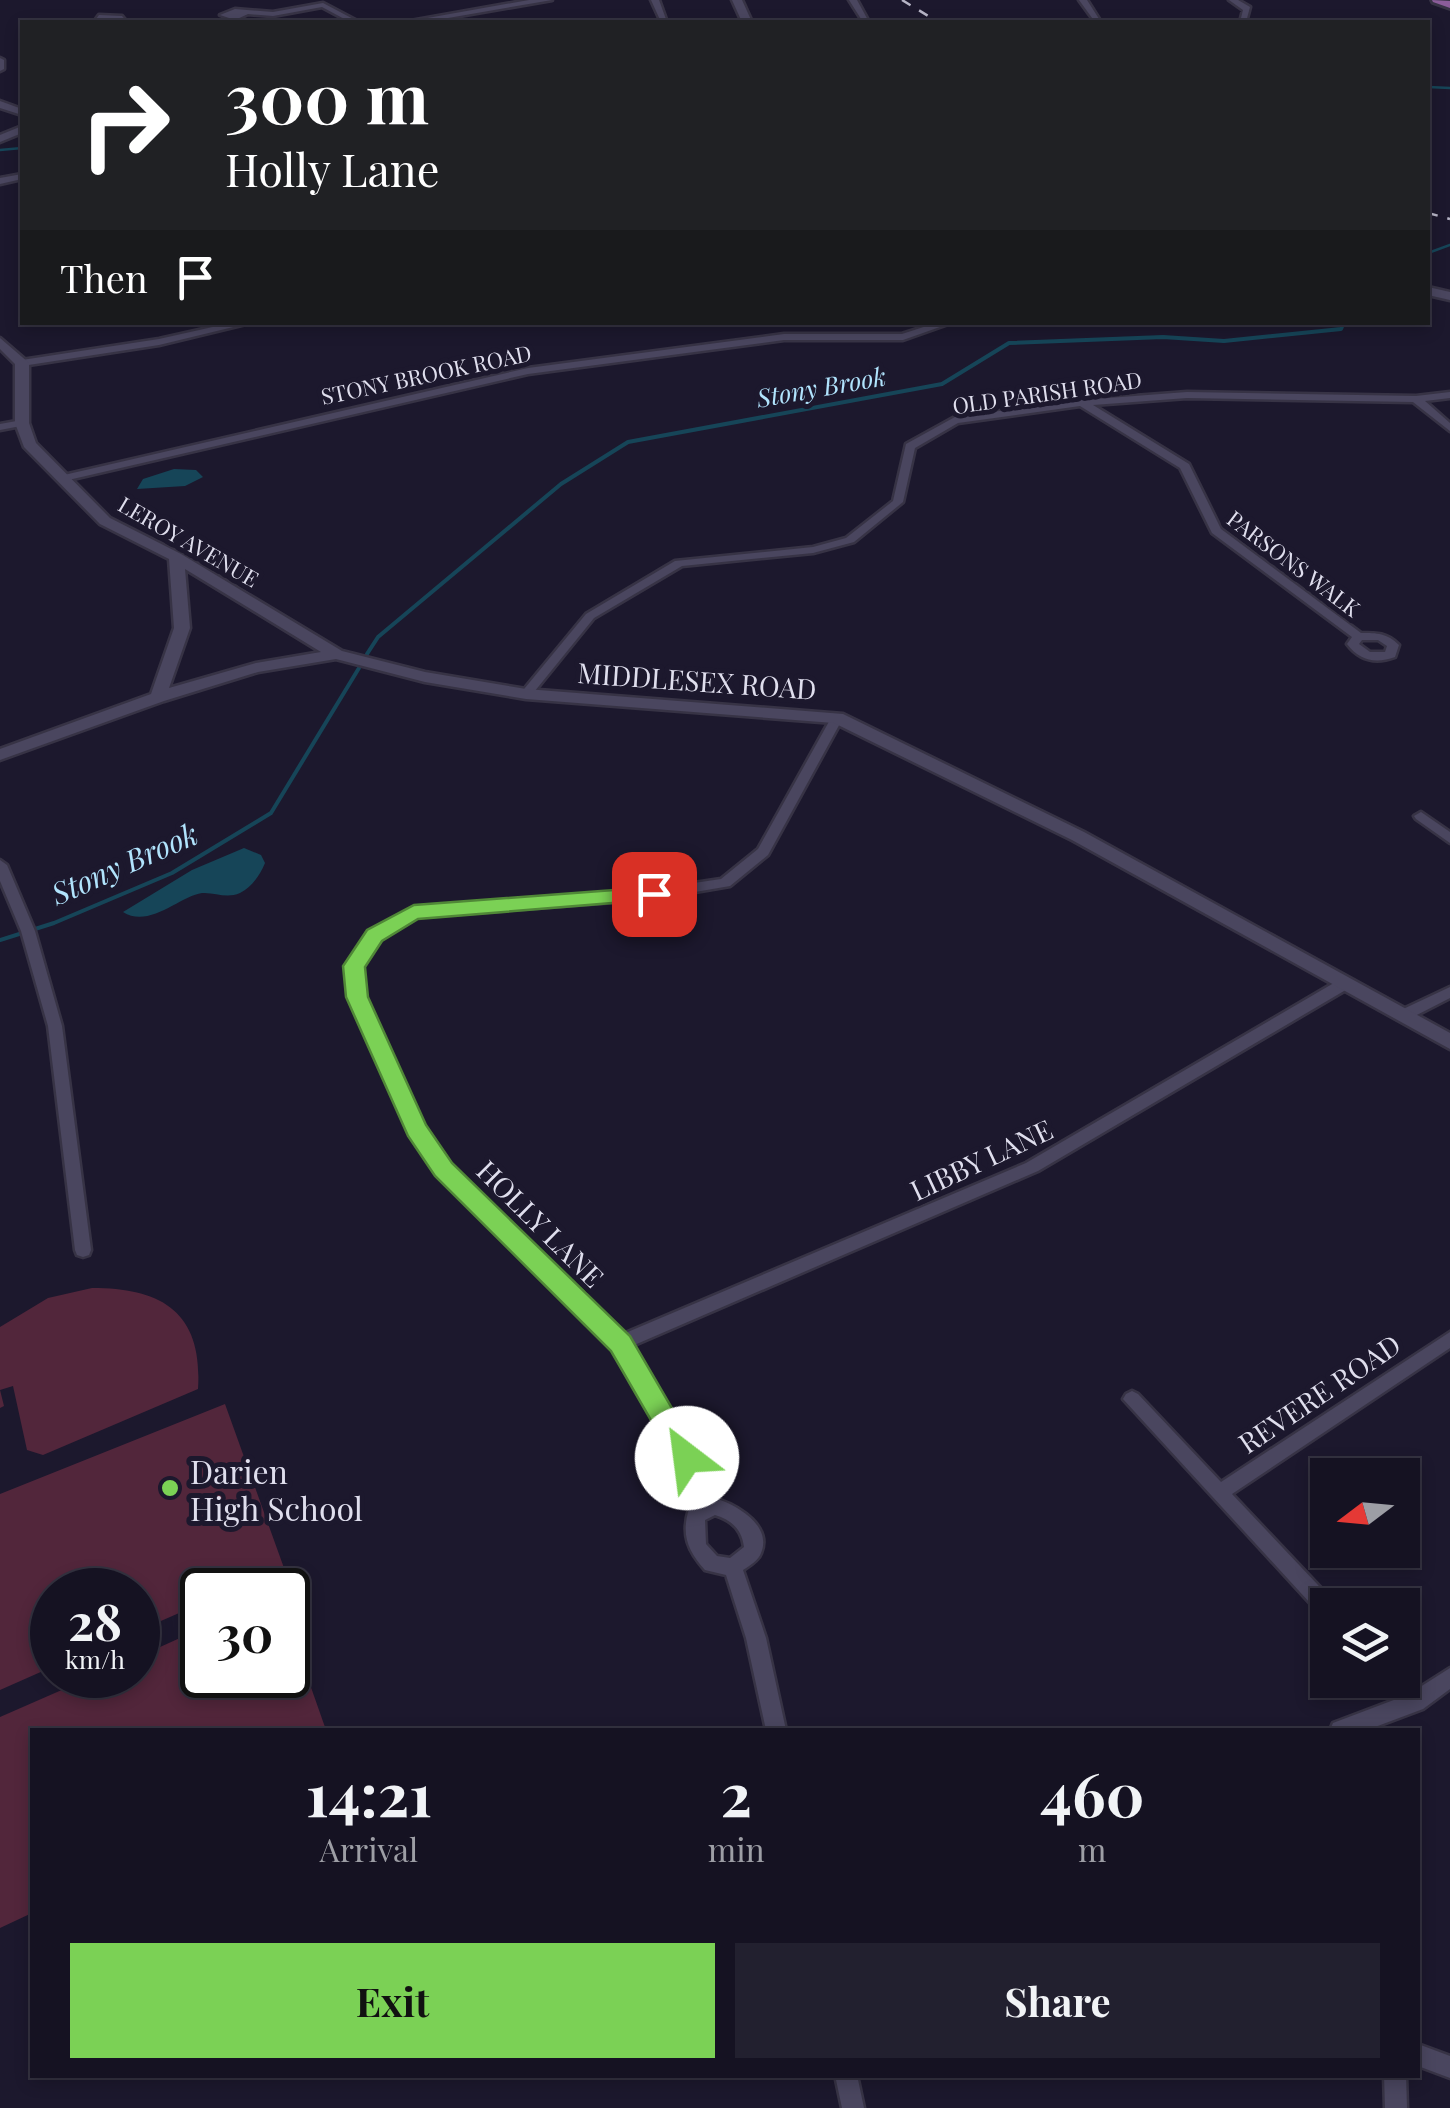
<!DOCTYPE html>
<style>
body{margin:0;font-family:"Playfair Display",serif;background:#22202f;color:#f1f3f6;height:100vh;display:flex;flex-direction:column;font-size:38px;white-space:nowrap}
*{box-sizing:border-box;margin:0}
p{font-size:32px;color:#9d9ea5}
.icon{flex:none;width:55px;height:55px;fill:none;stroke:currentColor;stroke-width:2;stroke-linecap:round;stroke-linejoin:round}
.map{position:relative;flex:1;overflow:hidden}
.sheet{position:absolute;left:30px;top:1728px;width:1390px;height:350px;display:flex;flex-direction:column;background:#151222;border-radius:0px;box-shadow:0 5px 15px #0003,0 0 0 2px #343240}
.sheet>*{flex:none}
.hud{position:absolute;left:20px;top:20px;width:1410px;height:305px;border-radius:0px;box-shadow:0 5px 15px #0003,0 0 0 2px #343240;background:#202124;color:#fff;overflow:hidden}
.needle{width:65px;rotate:254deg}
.tools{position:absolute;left:1310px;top:1458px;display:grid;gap:20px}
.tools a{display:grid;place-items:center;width:110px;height:110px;border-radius:0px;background:#151222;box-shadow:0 5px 15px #0003,0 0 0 2px #343240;font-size:50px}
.speed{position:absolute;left:30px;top:1568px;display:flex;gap:20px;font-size:50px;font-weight:700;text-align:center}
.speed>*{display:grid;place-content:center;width:130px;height:130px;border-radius:50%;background:#151222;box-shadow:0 5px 15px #0003,0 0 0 2px #343240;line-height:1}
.speed small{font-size:25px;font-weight:400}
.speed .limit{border:5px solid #111;border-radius:15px;background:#fff;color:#111}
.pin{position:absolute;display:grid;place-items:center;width:85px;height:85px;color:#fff;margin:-42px;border-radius:20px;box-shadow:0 5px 15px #0006}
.me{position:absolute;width:110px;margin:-55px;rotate:330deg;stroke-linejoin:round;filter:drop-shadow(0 0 8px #0008)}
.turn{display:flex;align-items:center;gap:35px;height:210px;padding:0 40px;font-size:45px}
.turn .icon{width:130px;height:130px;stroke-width:2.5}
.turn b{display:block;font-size:70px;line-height:85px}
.then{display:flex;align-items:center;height:95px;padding:0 40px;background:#0003;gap:20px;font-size:38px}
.eta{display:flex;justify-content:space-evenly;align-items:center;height:170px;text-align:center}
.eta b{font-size:60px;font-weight:700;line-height:70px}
.cta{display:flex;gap:20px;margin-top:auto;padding:20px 40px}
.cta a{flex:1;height:115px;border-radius:0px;background:#7bd155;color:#111;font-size:40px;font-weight:700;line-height:115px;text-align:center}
.cta a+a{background:#22202f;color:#f1f3f6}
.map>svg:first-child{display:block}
.green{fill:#52263b}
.water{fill:#164558}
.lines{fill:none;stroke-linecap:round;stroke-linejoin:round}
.stream-far1{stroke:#164558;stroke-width:2.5}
.stream{stroke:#164558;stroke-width:4}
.street-casing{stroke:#373345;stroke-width:5}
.secondary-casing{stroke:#373345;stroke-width:5}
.primary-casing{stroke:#373345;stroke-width:6}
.street{fill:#4a465f;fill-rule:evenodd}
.secondary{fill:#4a465f;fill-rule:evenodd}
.primary{fill:#8b5d9a;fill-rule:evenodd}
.rail{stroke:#b7b5c6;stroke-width:2.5;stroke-dasharray:10 10;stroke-linecap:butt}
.route{fill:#7bd155;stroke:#508837;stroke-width:2.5}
.poi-dot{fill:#7bd155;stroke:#1c182d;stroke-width:4}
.labels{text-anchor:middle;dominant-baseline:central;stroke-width:10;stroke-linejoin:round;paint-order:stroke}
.far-street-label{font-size:22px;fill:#dfdeed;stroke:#1c182d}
.far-water-label{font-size:25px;font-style:italic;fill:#b1e4fd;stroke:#1c182d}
.street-label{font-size:28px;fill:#dfdeed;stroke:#1c182d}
.water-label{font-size:30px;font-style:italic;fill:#b1e4fd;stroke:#1c182d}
.near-poi-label{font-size:32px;fill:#dfdeed;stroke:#1c182d;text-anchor:start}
</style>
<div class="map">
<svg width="1450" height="2108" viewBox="0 0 1450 2108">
<rect width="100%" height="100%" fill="#1c182d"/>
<path class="green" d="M92,1288C163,1288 203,1313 198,1389L43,1455L27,1450L13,1386L0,1390L4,1406L0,1408V1327L48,1298Z
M225,1404L284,1568L232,1590H202V1603L138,1631V1590H52V1667L0,1690V1494Z
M288,1622L326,1730H32V1913L0,1928V1717L96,1675H138V1657L202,1628V1675H288Z"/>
<path class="water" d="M174,469L196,470L203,477L185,486L137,489L143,479Z
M244,848L261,855L265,863C260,875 252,887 240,893C226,899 215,892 202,893C180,896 149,929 123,912L192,870Z"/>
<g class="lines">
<path class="stream-far1" d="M1428,87L1450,88
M0,150L22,148
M1428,253L1450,245"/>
<path class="stream" d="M367,654L378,637L561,484L628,442L942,384L1009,343L1163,337L1224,341L1341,329L1344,322
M0,940L54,923L172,873L271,813L359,668"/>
<defs>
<path id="street" d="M651,0H659L667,22H661Z
M849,0H857L869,22H863Z
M1079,0H1087L1101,22H1095Z
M1229,0H1238L1250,7L1246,22H1240L1243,10Z
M323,3L359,22H350L322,7L273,16L248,14L235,20L220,15L235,9L273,12Z
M99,15L122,16L127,22L96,19Z
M0,58L4,60V69L0,71Z
M22,174V179L0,184V178Z
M235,322H254L159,345L22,366L17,363L22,360L159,339Z
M939,322H954L903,340H784L528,374L64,481L59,478L64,475L528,368L784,334H902Z
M1187,392L1416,396L1450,392V398L1425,401L1450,423V431L1413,402L1187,398L1093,405L1189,464L1221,529L1361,633C1377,633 1387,633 1399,645L1395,657C1376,664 1360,661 1347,644L1352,637L1212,533L1180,468L1080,406L958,423L915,448L903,502L854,542L813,553L682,566L594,618L530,697L526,698L520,694L586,614L675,561L813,547L846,538L893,501L906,444L955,417L1082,400ZM1362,640H1378L1387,646L1385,652H1370L1359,644Z
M22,420L26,421V425L0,430V424Z
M837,714L843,718L768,855L730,886L654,899L417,917L380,938L361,966L364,997L423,1127L450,1165L623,1334L1026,1163L1339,980L1344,979L1351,984L1349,988L1038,1171L632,1346L720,1500C740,1507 772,1527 761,1553C759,1560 749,1566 743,1570L766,1638L786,1730H766L746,1638L726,1575L705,1570C688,1551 681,1535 689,1509L702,1503L615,1348L438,1173L410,1134L350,997L347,966L370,932L414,907L654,889L721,879L758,849L831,718ZM715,1515C732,1520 742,1530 744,1547L730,1558L717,1556L706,1544L705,1520Z
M1421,812L1450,832V843L1416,819L1414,816Z
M0,860L7,865L35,931L62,1026L91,1250L89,1255L83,1257L77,1255L75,1250L48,1026L21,931L0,881Z
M1450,987V998L1409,1019H1399L1397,1015L1399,1011Z
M1450,1332V1348L1232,1494L1335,1603L1336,1605H1328V1618L1321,1615L1123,1399L1126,1394L1132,1391L1138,1394L1221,1482Z
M1450,1668V1689L1423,1709L1367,1730H1330L1333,1723L1399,1698L1385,1680H1402V1674L1417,1689Z
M1418,2044L1450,2056V2078L1418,2066Z
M835,2075H857L864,2108H842Z
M1384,2075H1406L1407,2108H1385Z"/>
<path id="secondary" d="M529,0H552L425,22H405Z
M732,0H742L752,22H742Z
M0,101L22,109V115L0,108Z
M22,126V133L0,142V135Z
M1428,287L1450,292V300L1428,295Z
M0,338L29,363V423L36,443L110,518L181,554L342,651L425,672L526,689L843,714L1084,832L1450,1033V1049L1072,840L834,723L526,699L425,682L336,659L258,672L164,701L0,760V749L151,694L174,628L169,559L100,524L24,447L15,423V364L0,349ZM185,569L321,652L256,663L169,688L190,628Z"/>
<path id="primary" d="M1432,0L1450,1V8L1433,2Z"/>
</defs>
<use href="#street" class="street-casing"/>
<use href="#secondary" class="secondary-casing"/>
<use href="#primary" class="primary-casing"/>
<use href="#street" class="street"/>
<use href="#secondary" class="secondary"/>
<use href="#primary" class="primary"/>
<path class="rail" d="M902,0L938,22
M1428,213L1450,219"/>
</g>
<path class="route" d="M654,887L661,889V899L418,919L382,941L365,967L368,997L426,1125L452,1163L630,1336L701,1458L697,1467L687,1471L678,1467L611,1351L435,1176L408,1136L346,997L343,966L367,930L414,905Z"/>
<circle class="poi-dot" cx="170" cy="1488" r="10"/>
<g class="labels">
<g class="far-street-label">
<text transform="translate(426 374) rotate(-12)">STONY BROOK ROAD</text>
<text transform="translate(1047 392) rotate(-8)">OLD PARISH ROAD</text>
<text transform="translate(189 541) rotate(30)">LEROY AVENUE</text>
<text transform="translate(1294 563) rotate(37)">PARSONS WALK</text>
</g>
<g class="far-water-label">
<text transform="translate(821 386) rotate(-10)">Stony Brook</text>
</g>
<g class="street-label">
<text transform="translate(697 680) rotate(4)">MIDDLESEX ROAD</text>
<text transform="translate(981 1159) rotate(-25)">LIBBY LANE</text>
<text transform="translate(541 1223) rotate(45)">HOLLY LANE</text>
<text transform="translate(1319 1393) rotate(-34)">REVERE ROAD</text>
</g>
<g class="water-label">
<text transform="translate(124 863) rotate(-24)">Stony Brook</text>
</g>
<g class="near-poi-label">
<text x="190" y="1470">Darien<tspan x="190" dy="37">High School</tspan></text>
</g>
</g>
</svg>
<div class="tools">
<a><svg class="needle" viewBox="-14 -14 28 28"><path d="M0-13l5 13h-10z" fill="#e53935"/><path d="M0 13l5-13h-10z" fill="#9d9ea5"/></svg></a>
<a><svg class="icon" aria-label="layers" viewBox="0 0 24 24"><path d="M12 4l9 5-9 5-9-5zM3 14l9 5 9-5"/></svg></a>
</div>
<div class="speed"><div>28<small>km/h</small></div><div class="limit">30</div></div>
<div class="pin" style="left:654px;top:894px;background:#d93025"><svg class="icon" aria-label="arrive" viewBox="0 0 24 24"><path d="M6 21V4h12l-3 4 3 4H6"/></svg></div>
<svg class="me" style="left:687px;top:1458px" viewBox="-20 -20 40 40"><circle r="19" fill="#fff"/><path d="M0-13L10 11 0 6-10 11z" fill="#7bd155"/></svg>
<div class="hud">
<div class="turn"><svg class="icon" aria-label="right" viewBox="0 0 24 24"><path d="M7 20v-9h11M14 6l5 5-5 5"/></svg><div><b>300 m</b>Holly Lane</div></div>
<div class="then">Then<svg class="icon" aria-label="arrive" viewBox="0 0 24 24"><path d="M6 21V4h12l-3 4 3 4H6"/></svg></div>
</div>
<section class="sheet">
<div class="eta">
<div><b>14:21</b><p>Arrival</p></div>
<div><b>2</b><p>min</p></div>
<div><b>460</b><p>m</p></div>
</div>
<div class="cta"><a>Exit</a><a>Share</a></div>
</section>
</div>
